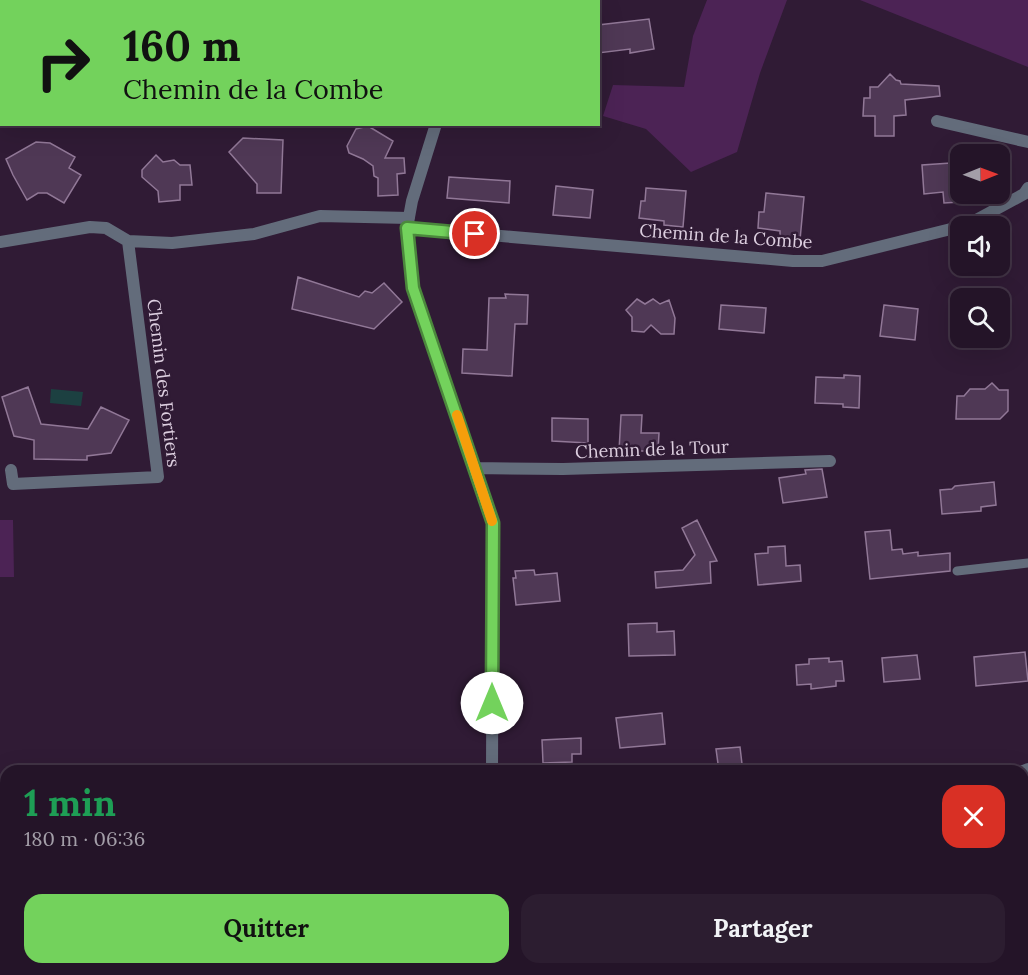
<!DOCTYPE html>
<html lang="fr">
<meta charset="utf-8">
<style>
body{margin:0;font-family:Lora,serif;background:#2c1d30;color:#f1f3f6;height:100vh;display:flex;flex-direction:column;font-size:22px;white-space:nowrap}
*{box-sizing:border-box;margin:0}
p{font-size:20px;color:#a39ea8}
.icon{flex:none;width:33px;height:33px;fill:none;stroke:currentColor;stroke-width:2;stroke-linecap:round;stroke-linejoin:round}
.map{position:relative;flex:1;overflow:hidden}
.sheet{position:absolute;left:0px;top:765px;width:1029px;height:210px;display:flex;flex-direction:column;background:#241428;border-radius:18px 18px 0 0;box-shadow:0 6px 24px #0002,0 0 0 2px #413345}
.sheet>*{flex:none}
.top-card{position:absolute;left:0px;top:0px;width:600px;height:126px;box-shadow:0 6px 24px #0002,0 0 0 2px #413345;background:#73d25c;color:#111;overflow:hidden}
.needle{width:39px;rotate:89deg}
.tools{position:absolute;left:950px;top:144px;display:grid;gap:12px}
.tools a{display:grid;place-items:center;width:60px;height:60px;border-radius:12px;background:#241428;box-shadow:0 6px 24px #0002,0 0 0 2px #413345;font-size:30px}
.pin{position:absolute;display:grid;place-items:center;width:51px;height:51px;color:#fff;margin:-26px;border:3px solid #fff;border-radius:50%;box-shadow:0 2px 6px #0007}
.me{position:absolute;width:66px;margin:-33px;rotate:0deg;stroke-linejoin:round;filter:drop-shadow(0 0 4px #0008)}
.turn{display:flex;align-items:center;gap:21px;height:126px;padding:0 24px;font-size:27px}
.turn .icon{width:78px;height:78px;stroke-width:2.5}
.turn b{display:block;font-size:42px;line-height:51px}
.round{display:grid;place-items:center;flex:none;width:63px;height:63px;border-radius:18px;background:#2c1d30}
.overview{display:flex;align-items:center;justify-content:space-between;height:102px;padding:0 24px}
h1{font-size:36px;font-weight:700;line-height:45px;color:#1e9e55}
.primary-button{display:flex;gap:12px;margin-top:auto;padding:12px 24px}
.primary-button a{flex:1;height:69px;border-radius:18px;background:#73d25c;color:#111;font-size:24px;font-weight:700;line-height:69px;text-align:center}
.primary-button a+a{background:#2c1d30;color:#f1f3f6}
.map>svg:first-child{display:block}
.green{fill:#4c2355}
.water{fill:#1c4041}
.building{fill:#4f3855;stroke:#917897;stroke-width:1.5}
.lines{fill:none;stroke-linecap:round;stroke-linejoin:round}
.lane{stroke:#636c7b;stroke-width:9}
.street{stroke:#636c7b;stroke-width:12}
.route-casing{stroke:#4b883c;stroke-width:15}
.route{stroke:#73d25c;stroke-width:10}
.slow{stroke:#f59e0b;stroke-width:10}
.labels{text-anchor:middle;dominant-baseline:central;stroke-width:5;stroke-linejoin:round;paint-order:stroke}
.street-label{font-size:18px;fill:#dccedf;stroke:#301b35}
</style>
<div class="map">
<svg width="1028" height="975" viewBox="0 0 1028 975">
<rect width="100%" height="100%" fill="#301b35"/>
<path class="green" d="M707,0H787L760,73L737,152L691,172L646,129L603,116L613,85L684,87L693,36Z
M860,0H1028V67Z
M0,520H13L14,577H0Z"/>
<path class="water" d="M51,389L83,392L81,406L50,403Z"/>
<path class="building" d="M649,19L654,49L630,53V49L598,53V25Z
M890,74L896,80L900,81L901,84L939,86L940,96L905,100L906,115L894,116V136H875V116H863L864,98H870V87H878Z
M368,126L393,141L385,158H404L405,173L397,174L398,195L378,196V178L374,176L373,166L363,159L349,153L347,146L356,129Z
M243,138L283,140L281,193H257V184L229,152Z
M36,142L50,143L75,157L69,168L81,175L64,203L47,193H38L27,200L13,175L6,159Z
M156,155L163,162L174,160L180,165H190L192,185H180V200L159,202L158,191L142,177V170Z
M951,163H960V202L944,203L943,192L924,194L922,165Z
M449,177L510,181L509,203L447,198Z
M556,186L593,190L590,218L553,215Z
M646,188L686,191L683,227L664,225V221L639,218L641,201H645Z
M766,193L804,197L800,240L780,237V231L758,228L759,212H764Z
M298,277L359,297L365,291L372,293L384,283L402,302L374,329L292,309Z
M505,294L528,295L527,324H515L512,376L462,373L463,349L487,350L489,298H506Z
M637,299L645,304L653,299L660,304L669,300L675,318L674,334H661L651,325L644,332L632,331V317L626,310Z
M721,305L766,308L764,333L719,329Z
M884,305L918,309L915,340L880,336Z
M844,375L860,376L859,408L843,407V404L815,403L816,377L844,378Z
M992,383L999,390H1008V411L1000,419H956L957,396H964L970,389H985Z
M28,387L41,424L88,429L101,407L129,420L111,453L87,456V460L34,459V440L14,436L2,397Z
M621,415H642L641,433H659L658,451H619Z
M552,418L588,419V443L552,441Z
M822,469L827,497L783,503L779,478L806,474L805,470Z
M994,482L996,505L981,507V511L942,514L940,490L952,489L955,486Z
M697,520L717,561L710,562L711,583L656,588L655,572L683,570L695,555L682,528Z
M890,530L892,550L902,549L903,554L918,552V556L950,553V571L870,579L865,532Z
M785,546L786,566L800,565L801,581L758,585L755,554L768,553V547Z
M534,570L535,575L557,573L560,601L516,605L513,578H516L515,571Z
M657,623V632L674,631L675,655L629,656L628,624Z
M1025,652L1028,681L976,686L974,657Z
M917,655L920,679L884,682L882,658Z
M829,658V662L842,661L844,681H836V686L811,689V684L797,685L796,665L809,664V659Z
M662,713L665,744L620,748L616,718Z
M581,738V754H572V762L543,763L542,740Z
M740,747L742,764L739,765L740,771H719L716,749Z"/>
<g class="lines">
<path class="lane" d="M957,571L1028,563"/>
<path class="street" d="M0,91L2,90
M937,121L1028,142
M436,124L412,201L407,228L413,288L493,523L492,771
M407,228L793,261H822L967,225L1024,194L1028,188
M0,242L90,227L106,228L128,241L172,243L254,234L320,216L409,218
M474,468L563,469L830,461
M11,470L13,484L158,477L128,241
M1023,771L1028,769
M398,975L404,969"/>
</g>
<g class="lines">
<defs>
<path id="route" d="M475,234L407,228L413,288L493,523L492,703"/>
</defs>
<use href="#route" class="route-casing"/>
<use href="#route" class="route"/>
<path class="slow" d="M457,415L492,521"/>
</g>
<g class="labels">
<g class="street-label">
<text transform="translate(726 236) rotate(4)">Chemin de la Combe</text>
<text transform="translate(164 383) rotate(83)">Chemin des Fortiers</text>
<text transform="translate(652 449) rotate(-2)">Chemin de la Tour</text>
</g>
</g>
</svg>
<div class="tools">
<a><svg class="needle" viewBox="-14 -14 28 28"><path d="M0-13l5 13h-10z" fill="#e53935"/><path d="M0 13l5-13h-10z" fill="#a39ea8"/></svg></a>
<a><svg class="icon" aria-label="sound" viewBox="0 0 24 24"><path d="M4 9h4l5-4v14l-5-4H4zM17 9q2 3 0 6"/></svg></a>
<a><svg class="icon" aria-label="search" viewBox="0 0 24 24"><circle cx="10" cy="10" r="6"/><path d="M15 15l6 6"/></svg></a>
</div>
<div class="pin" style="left:475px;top:234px;background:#d93025"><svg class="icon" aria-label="arrive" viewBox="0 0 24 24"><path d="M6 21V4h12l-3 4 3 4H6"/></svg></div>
<svg class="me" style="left:492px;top:703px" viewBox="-20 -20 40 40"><circle r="19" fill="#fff"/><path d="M0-13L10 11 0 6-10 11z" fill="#73d25c"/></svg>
<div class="top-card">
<div class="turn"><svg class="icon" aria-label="right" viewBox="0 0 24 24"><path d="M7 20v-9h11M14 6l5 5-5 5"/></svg><div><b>160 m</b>Chemin de la Combe</div></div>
</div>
<section class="sheet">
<div class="overview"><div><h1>1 min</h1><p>180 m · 06:36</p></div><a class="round" style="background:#d93025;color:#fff"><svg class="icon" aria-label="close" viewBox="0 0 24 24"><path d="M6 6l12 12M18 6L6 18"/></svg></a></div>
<div class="primary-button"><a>Quitter</a><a>Partager</a></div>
</section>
</div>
